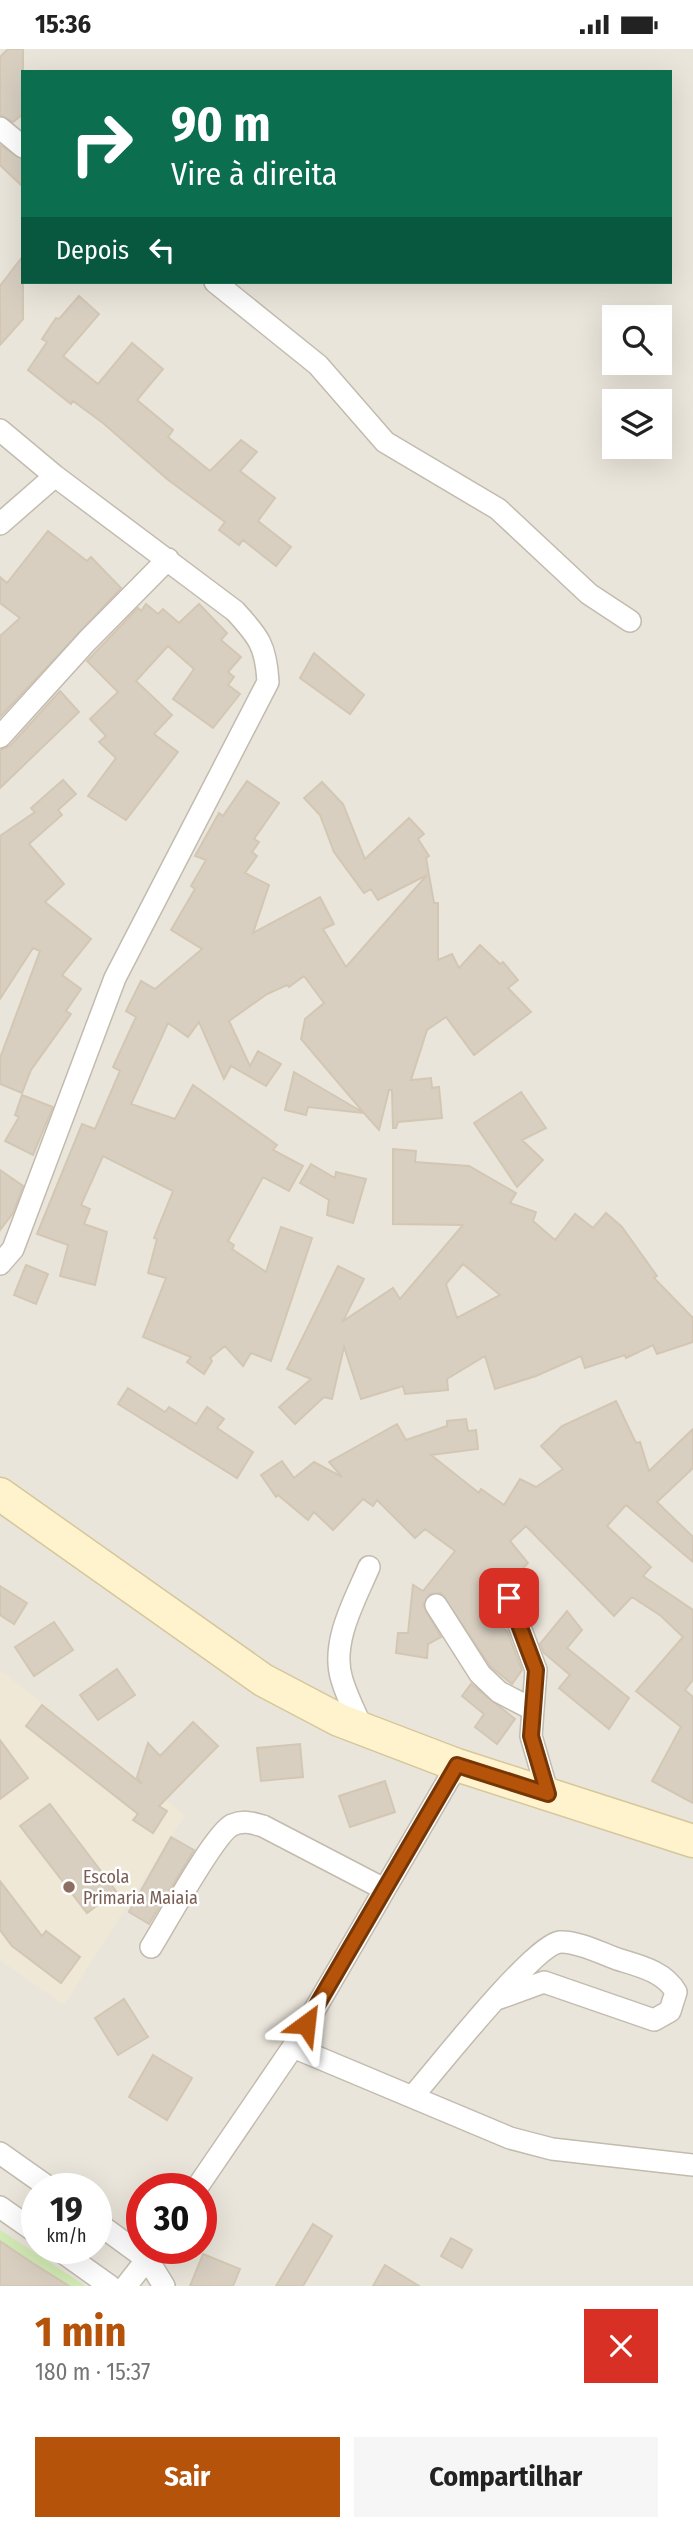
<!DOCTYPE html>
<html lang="pt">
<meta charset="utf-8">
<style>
body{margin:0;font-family:"Fira Sans Condensed",sans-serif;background:#f6f6f6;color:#222;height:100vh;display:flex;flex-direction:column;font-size:26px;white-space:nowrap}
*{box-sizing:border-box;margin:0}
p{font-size:23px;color:#767676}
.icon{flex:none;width:38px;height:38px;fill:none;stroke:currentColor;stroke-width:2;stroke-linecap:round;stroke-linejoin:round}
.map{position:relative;height:2237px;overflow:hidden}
.side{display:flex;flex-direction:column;background:#fff;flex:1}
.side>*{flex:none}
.banner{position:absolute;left:21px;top:21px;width:651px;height:214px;border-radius:0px;box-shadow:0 7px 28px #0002;background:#0b6e4f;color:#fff;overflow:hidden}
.controls{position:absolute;left:602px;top:256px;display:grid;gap:14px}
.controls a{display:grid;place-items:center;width:70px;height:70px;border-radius:0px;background:#fff;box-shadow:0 7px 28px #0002;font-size:35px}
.speed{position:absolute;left:21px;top:2124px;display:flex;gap:14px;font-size:35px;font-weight:700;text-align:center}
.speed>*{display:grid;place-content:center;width:91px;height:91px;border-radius:50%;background:#fff;box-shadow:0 7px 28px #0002;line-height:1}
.speed small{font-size:18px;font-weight:400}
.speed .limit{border:10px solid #d22;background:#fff;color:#111}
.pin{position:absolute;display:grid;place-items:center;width:60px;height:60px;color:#fff;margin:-30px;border-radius:14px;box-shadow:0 4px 10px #0006}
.me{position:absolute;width:77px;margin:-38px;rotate:30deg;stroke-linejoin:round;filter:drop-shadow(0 0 5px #0008)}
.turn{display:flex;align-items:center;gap:24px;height:147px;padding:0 35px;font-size:32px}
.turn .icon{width:91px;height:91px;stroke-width:2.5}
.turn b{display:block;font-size:49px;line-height:60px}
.then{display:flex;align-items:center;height:66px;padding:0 35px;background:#0003;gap:14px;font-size:26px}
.round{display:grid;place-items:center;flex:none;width:74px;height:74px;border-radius:0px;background:#f6f6f6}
.overview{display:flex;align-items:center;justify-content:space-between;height:119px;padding:0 35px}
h1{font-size:42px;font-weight:700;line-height:52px;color:#b45309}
.button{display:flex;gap:14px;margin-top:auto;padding:14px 35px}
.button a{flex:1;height:80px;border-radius:0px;background:#b45309;color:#fff;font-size:28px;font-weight:700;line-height:80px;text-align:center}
.button a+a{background:#f6f6f6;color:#222}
.status{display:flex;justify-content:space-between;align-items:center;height:49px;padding:0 35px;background:#fff;direction:ltr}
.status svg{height:19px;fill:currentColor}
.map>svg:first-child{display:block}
.residential{fill:#eae5da;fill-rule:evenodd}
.education{fill:#efe8d6}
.green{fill:#d2eab5}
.building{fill:#d8cfc1;stroke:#d3c7b4;stroke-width:2;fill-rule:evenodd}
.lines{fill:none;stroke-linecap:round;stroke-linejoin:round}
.street-casing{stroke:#c2bbae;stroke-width:24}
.secondary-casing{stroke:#d6c79b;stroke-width:35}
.street{stroke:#fff;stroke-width:21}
.secondary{stroke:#fff3cd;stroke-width:32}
.route-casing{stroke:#753606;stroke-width:18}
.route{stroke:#b45309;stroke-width:12}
.education-dot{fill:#8d6e63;stroke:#fff;stroke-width:2.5}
.labels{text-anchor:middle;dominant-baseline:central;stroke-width:5;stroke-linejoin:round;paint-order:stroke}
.education-label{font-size:18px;fill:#785e54;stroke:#fff;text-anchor:start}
</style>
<div class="status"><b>15:36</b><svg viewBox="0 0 49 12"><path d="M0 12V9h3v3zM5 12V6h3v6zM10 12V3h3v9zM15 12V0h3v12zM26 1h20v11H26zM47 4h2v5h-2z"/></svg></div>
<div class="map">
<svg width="693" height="2237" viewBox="0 0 693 2237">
<rect width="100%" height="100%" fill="#f6f3ec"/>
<path class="residential" d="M0,0H693V2237H0ZM23,23H670V233H23ZM614,268H660V313H614ZM614,352H660V397H614ZM37,2140H96V2200H37ZM142,2140H201V2200H142Z"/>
<path class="education" d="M0,1621L185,1766L64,1956L0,1911Z"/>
<path class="green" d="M0,2181L86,2237H0Z"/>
<path class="building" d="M8,0H23V65L13,73L0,66V8Z
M0,96L23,111V138L0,116Z
M23,207V270L0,296V237Z
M79,247L99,265L63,307L98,335L132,294L163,320L137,351L173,381L168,388L210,422L241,391L257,403L240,422L275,449L258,472L291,498L276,517L243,491L239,496L219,481L225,473L167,430L103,374L73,352L71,355L28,321L47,293L42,290L56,269L59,270Z
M48,482L87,512L91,508L121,539L0,668V587L20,569L0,554V528L7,534Z
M146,555L158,565L163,560L179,574L199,555L227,584L221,591L241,608L228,623L234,628L228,636L240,645L213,679L173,650L194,620L168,597L136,632L172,666L154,685L178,703L126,771L88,747L116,709L99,693L106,687L90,670L118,643L87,612L138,559L141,562Z
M314,604L364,646L350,665L300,629Z
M60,642L79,663L0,739V701L10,697Z
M63,731L76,745L58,761L62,766L29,795L64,835L45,853L91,890L62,926L81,940L66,962L71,965L31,1021L22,1044L0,1035V1009L40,902L33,899L0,950V787L35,763L31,759Z
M247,732L279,754L254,790L259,793L252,803L257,807L245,824L269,836L253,884L320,848L334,875L323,880L346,918L427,826L378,851L371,840L364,844L334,803L320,766L304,749L322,733L343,755L365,810L409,769L424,785L418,790L429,807L426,809L434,854H438V911L452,905L459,919L480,896L500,915L503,913L518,931L508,939L531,963L474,1006L446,968L427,981L411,1031L431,1029L432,1039L439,1038L442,1069L398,1073L396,1079H393L392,1041H389L379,1081L364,1064L308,1058L306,1066L285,1061L294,1023L364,1064L301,990L305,970L324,954L304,927L289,938L287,936L267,945L229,972L250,1017L258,1002L281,1015L266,1037L231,1017L224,1030L199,973L188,988L168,974L131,1055L175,1070L193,1036L277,1096L273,1101L303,1117L289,1142L263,1128L228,1192L234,1196L232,1200L266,1223L281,1178L312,1189L271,1312L251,1304L243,1317L225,1297L210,1309L212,1312L204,1325L187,1313L191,1308L143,1288L166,1229L148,1224L157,1190L154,1189L173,1142L103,1107L81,1156L90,1160L84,1175L107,1183L95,1236L60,1227L68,1196L37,1185L82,1075L95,1080L120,1022L113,1018L136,968L126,962L141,932L155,940L202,900L171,881L195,840L191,837L206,811L195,807L219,764L223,767Z
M521,1043L546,1079L522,1091L543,1111L517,1138L474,1074Z
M22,1046L53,1058L33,1106L5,1092L19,1068L15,1066Z
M393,1100L416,1102L415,1113L469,1117L516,1144L510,1154L536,1163L533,1172L555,1191L575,1165L593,1179L606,1164L622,1178L657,1227L654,1229L693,1269V1293L657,1305L653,1296L626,1309L625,1306L585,1319L581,1307L536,1327L495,1340L485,1307L447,1330L448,1341L405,1345L403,1337L361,1350L344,1298L332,1350L324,1348L295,1375L279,1358L311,1330L287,1320L338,1217L364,1230L343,1272L393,1239L400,1250L463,1176L393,1175ZM463,1215L500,1246L457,1269L446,1235Z
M311,1115L335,1129L336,1123L366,1130L353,1174L327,1166L329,1151L300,1134Z
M0,1121L23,1137L13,1164L0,1181Z
M26,1216L48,1225L36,1255L14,1246Z
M128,1339L165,1363L169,1358L196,1375L207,1358L224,1370L217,1379L253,1403L237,1429L118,1355Z
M616,1352L636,1394L640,1393L649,1422L693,1380V1419L657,1453L693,1488V1513L626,1456L607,1477L651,1518L643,1527L693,1561V1631L685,1641L693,1648V1754L652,1732L681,1678L636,1642L683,1588L661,1567L632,1548L614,1567L526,1477L510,1492L528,1514L508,1536L499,1540L496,1551L483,1563L507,1582L522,1621L512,1635L490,1617L441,1544L430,1545L423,1556L441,1588L428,1595L427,1609L396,1604L398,1584H408L413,1536L423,1542L455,1502L425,1480L415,1489L377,1451L373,1457L363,1450L333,1481L314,1463L308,1471L278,1446L276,1448L261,1426L282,1412L294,1429L314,1413L342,1428L329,1413L397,1375L406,1391L447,1377V1372L466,1370L468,1382L476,1381L478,1400L431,1406L479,1444L481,1440L504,1456L520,1430L536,1438L563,1420L541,1397L562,1377Z
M0,1537L27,1554L14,1575L0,1566Z
M567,1562L582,1581L567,1599L629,1649L609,1680L559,1639L570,1626L544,1604L540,1595Z
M54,1573L73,1601L34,1627L15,1598Z
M117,1620L135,1646L98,1671L80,1646Z
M471,1635L515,1670L497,1695L475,1678L484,1665L462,1647Z
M42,1656L142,1735L137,1728L148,1694L160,1707L193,1673L218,1697L159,1757L167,1762L153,1784L133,1771L138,1765L26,1677Z
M0,1691L28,1729L0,1750Z
M300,1695L303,1728L261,1732L257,1699Z
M385,1732L395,1763L350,1778L339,1747Z
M50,1755L116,1842L87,1864L20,1777Z
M171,1788L194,1801L149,1875L129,1863Z
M0,1832L42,1887L46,1882L80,1908L61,1934L12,1897L0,1881Z
M124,1950L148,1988L118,2006L95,1969Z
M153,2006L192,2029L167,2071L129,2048Z
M313,2175L332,2187L303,2237H276Z
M451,2189L472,2201L462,2219L441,2207Z
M0,2192L31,2213L69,2237H0Z
M203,2205L240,2220L233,2237H190Z
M385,2216L419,2237H373Z"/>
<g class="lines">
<defs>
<path id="street" d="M0,79L23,98
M215,233L318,316L385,393L498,460L589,545L630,572
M0,381L55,427L235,562C259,588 266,597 268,633L115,929L13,1200L0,1215
M0,475L55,427
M0,688L87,592L168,510
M509,1549L536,1621L531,1687L548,1745
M436,1556L480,1625L499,1643L532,1660
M363,1681C356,1665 347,1648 342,1631C330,1594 355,1551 369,1518
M151,1898C165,1876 214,1785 232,1776C244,1771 252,1774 263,1777L384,1840
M293,1998L510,2089L552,2100L693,2116
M412,2048C436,2021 533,1896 560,1893C577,1892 601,1904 617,1910C639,1917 664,1922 676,1943L670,1962L654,1971L544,1933L497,1950
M0,2104L51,2140
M196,2140L293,1998L457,1716
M0,2158L37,2184
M96,2173L148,2211L164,2237
M58,2200L110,2237
M126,2237L155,2200"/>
<path id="secondary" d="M0,1445L263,1631L339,1671L457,1716L693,1792"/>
</defs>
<use href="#street" class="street-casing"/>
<use href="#secondary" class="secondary-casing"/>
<use href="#street" class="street"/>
<use href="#secondary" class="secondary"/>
</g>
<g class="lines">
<defs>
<path id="route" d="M306,1975L457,1716L548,1745L531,1687L536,1621L509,1549"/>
</defs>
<use href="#route" class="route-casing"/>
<use href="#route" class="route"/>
</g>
<circle class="education-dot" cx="69" cy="1838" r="7"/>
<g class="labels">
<g class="education-label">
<text x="83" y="1828">Escola<tspan x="83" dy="21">Primaria Maiaia</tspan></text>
</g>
</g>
</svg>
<div class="controls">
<a><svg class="icon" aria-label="search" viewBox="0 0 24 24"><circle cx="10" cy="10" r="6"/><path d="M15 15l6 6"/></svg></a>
<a><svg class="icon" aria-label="layers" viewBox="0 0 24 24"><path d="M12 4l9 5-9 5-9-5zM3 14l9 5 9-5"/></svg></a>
</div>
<div class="speed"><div>19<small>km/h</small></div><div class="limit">30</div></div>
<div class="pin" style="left:509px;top:1549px;background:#d93025"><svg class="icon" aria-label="arrive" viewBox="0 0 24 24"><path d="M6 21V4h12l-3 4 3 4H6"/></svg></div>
<svg class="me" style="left:306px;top:1975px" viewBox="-20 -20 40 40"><path d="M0-17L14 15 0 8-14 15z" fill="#b45309" stroke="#fff" stroke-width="4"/></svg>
<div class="banner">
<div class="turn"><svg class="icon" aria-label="right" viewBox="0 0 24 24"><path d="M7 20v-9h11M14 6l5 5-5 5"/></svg><div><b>90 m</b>Vire à direita</div></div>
<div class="then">Depois<svg class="icon" aria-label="left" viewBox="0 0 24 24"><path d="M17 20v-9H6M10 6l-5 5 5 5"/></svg></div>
</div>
</div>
<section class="side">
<div class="overview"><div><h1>1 min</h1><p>180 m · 15:37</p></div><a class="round" style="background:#d93025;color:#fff"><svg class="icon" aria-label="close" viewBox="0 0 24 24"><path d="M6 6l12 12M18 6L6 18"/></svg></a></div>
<div class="button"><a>Sair</a><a>Compartilhar</a></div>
</section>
